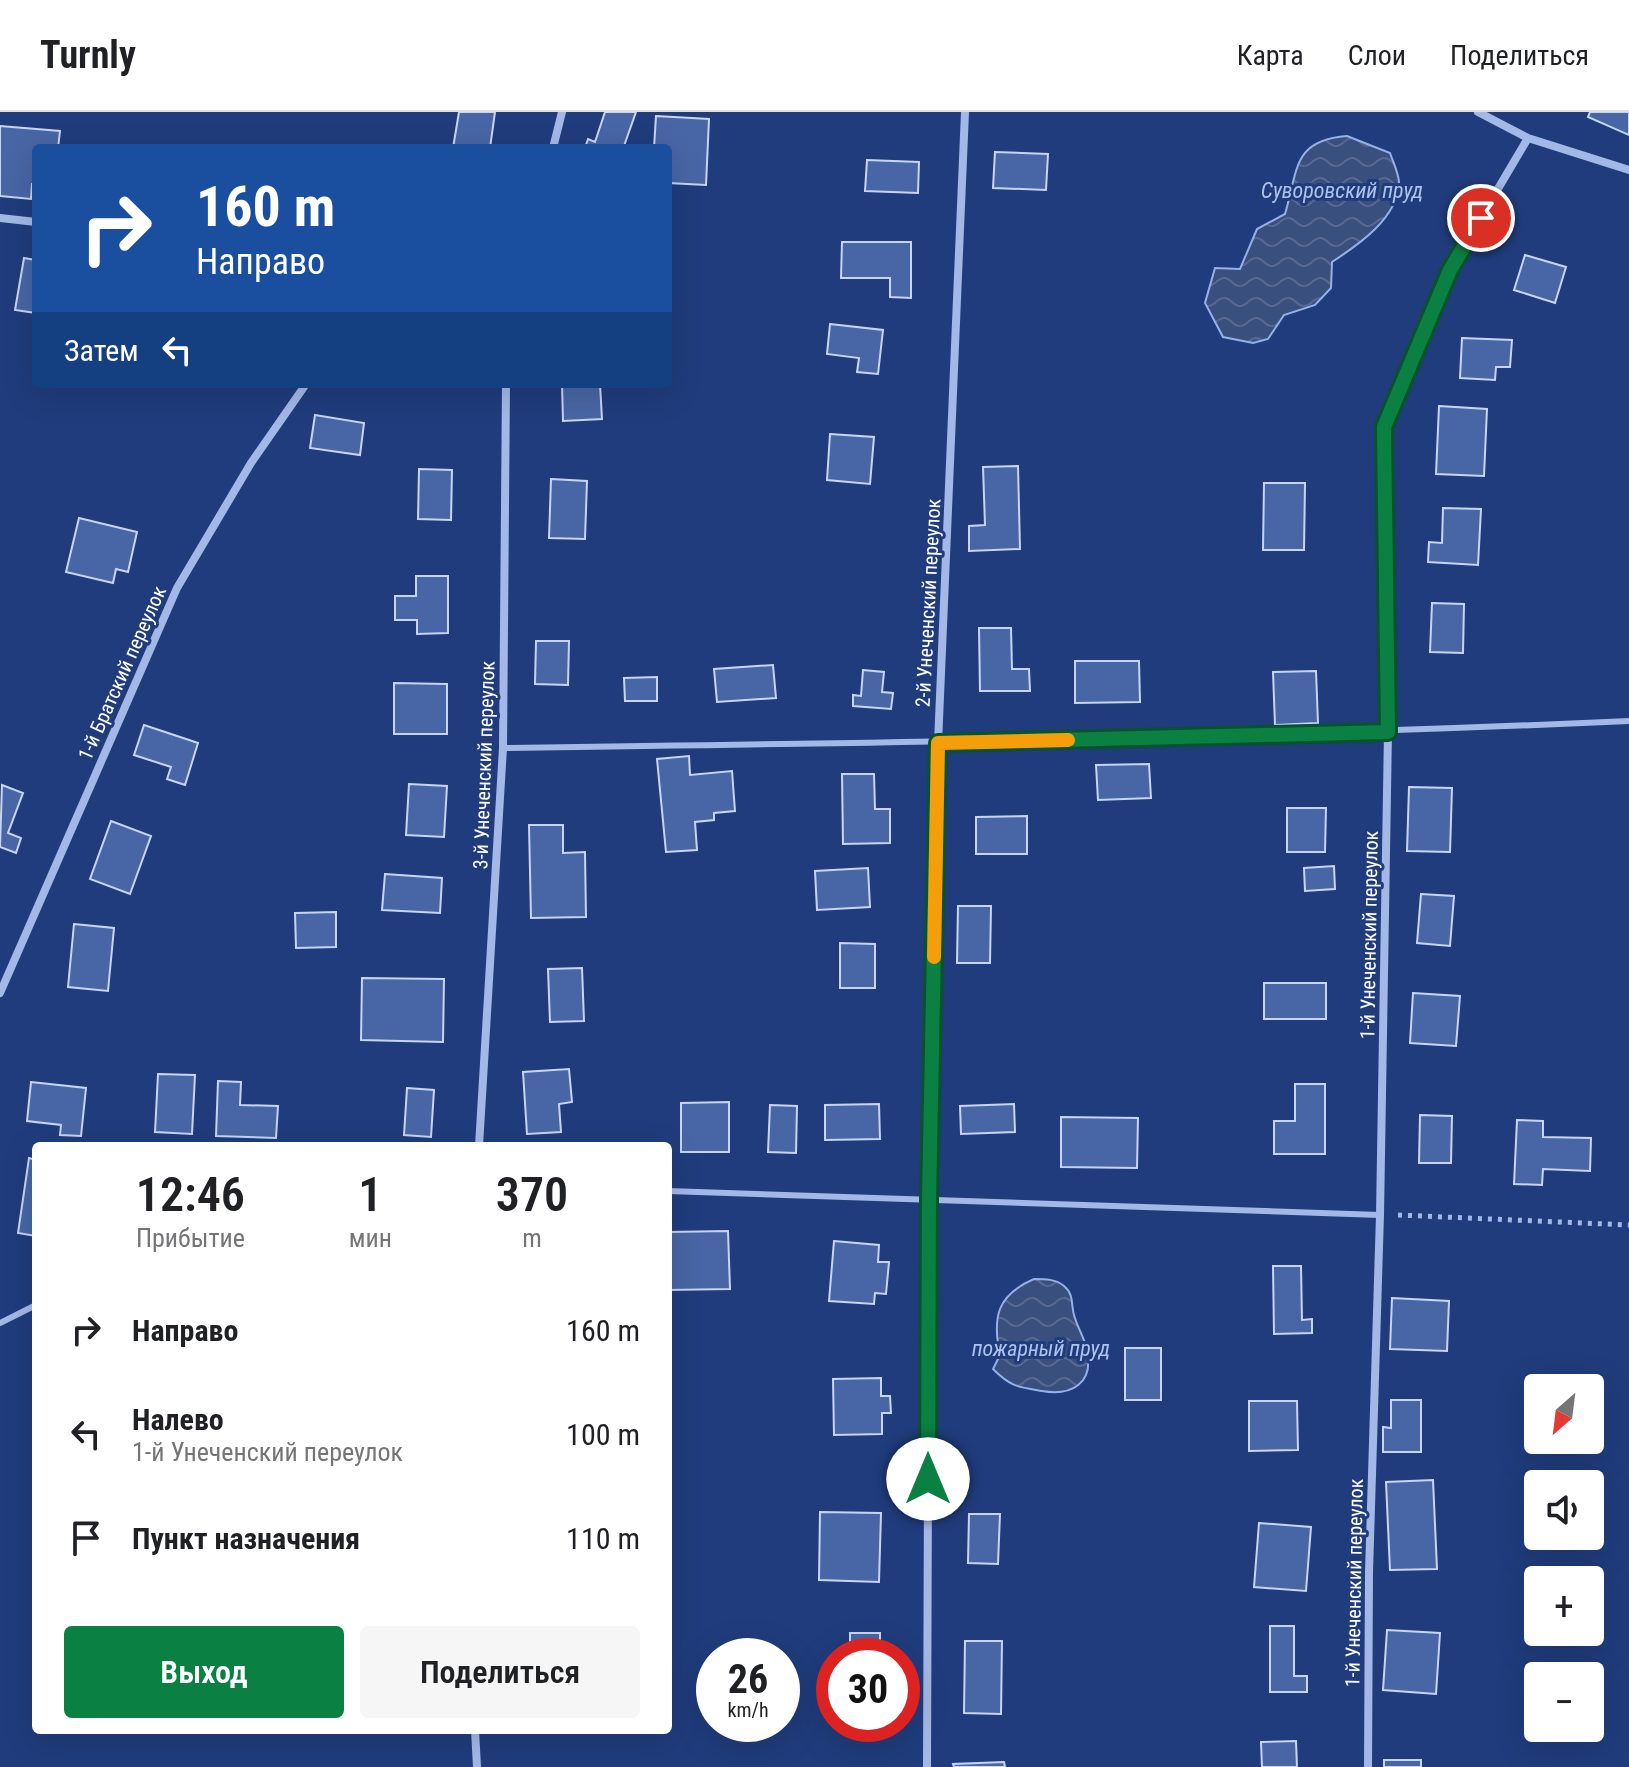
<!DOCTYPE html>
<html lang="ru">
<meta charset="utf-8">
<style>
body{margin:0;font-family:"Roboto Condensed",sans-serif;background:#f6f6f6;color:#202124;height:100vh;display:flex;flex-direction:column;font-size:30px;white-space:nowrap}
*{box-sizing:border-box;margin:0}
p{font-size:26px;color:#757577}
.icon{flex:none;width:44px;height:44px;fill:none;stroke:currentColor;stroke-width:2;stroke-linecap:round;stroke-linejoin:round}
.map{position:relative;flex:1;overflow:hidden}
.details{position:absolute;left:32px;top:1030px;width:640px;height:592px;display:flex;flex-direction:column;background:#fff;border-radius:8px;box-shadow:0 8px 32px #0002}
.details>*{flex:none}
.banner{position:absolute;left:32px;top:32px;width:640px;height:244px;border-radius:8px;box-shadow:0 8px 32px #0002;background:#1a4fa0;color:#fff;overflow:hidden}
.needle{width:52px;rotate:208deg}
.tools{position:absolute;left:1524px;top:1262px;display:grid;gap:16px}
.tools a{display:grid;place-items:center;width:80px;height:80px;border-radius:8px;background:#fff;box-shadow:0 8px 32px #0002;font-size:40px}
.speed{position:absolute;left:696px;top:1526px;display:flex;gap:16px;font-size:40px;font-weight:700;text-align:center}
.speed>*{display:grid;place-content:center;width:104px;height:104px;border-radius:50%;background:#fff;box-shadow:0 8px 32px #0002;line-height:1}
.speed small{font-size:20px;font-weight:400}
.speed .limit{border:12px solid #d22;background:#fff;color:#111}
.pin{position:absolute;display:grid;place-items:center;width:68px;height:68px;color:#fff;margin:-34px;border:4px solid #fff;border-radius:50%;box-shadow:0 2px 8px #0007}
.me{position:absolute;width:88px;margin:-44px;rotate:0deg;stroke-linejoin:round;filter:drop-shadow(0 0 6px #0008)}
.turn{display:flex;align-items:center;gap:28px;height:168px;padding:0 32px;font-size:36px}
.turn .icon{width:104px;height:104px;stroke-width:2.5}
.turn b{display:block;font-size:56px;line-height:68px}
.then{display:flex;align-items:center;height:76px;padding:0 32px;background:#0003;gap:16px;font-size:30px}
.eta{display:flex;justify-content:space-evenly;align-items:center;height:136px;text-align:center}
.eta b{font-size:48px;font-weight:600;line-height:56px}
.button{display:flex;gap:16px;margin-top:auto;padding:16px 32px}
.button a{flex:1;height:92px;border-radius:8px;background:#0b8043;color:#fff;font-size:32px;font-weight:600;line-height:92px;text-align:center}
.button a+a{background:#f6f6f6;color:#202124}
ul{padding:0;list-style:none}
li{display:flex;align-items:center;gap:24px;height:104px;padding:0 32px}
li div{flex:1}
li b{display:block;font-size:30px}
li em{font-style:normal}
header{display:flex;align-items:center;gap:48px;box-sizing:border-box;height:112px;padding:0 40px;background:#fff;border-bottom:2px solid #e0e0e0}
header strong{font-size:38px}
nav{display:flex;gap:44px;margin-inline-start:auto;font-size:28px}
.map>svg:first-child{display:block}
.water{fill:url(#water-waves);stroke:#96b1e8;stroke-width:2}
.building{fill:#4866a5;stroke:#c6d5f5;stroke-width:2}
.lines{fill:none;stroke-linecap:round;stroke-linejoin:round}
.path{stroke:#a2b8e6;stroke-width:5;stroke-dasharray:4 6;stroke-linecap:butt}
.service{stroke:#a2b8e6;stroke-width:6}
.minor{stroke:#a2b8e6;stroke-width:8}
.route-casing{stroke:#07532c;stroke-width:20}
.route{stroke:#0b8043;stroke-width:14}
.slow{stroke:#f59e0b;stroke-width:14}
.labels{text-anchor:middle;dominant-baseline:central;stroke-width:6;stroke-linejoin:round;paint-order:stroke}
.street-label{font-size:20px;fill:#fff;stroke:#203c7c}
.water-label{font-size:22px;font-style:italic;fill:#adc3ee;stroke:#203c7c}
</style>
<header>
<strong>Turnly</strong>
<nav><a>Карта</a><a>Слои</a><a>Поделиться</a></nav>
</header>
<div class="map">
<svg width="1629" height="1655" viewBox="0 0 1629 1655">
<defs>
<pattern id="water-waves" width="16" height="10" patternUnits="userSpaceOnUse" patternTransform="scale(2)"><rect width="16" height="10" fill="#394f7e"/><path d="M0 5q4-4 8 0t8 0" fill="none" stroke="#576991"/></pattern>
</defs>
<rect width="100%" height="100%" fill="#203c7c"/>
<path class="water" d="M1347,24L1390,41C1393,50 1399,62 1399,71C1398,106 1358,133 1332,150L1331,176L1315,193L1284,203L1268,227L1253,231L1223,225L1205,191L1215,156L1240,157L1257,117L1285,102C1298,59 1292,28 1347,24Z
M1034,1167C1045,1167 1056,1167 1064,1174C1074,1182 1071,1193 1074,1203C1077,1215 1085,1226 1087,1239C1094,1272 1071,1284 1042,1279C1018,1275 1011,1275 993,1257L1000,1243C992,1205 997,1183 1034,1167Z"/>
<path class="building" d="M459,0H495L490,36H453Z
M605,0H636L624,34L631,36H585L588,27L595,30Z
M1590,0H1629V23L1588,5Z
M656,4L709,7L706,73L668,71V36H654Z
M0,14L60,19L58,36H36V72H32L31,87L0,84Z
M995,40L1048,42L1046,78L993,76Z
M867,48L919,50L918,81L865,79Z
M842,130H911V186L890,185V166H841Z
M1525,143L1566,155L1555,191L1514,178Z
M24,146L36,148V201L15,198Z
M830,212L883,218L878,262L857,260L859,246L827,242Z
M1462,226L1512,228L1510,255H1496L1495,268L1460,266Z
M562,272H600L602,307L563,309Z
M1439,294L1487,297L1484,364L1436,362Z
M315,303L364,311L360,343L310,336Z
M830,322L874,325L870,372L827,368Z
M1018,354L1020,437L969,439V414L985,413L983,355Z
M419,357L452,358L451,408L418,407Z
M551,367L587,369L585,427L549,426Z
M1264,371H1305L1304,438H1263Z
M1443,396L1481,397L1478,453L1428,450L1429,430L1442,431Z
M79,406L137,420L128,460L116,457L113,471L66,460Z
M416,464H448V521L417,522V508H395V484H416Z
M1432,491L1464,492L1463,541L1430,540Z
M979,516H1011L1012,557H1029L1030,579H980Z
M536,529H569L568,573L535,572Z
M1075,549H1139L1140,590L1075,591Z
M773,553L776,586L717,590L714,557Z
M863,558L884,560L882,580L893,581L891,597L853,594V583L861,584Z
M1316,559L1318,611L1275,613L1273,560Z
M657,565V589H625L624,566Z
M394,571L447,572V622H394Z
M144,613L198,631L185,673L167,667L171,655L134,643Z
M689,644L690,663L732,659L735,699L714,701V708L695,710L697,738L666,740L657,647Z
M1149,652L1151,686L1098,688L1096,653Z
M842,662H874L875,697H890V731L843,732Z
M409,672L447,674L444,725L406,723Z
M2,673L23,681L8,721L21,726L16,741L0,735Z
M1409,675L1452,676L1450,740L1407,739Z
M1287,696H1326L1325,740H1287Z
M1027,704V742H976V705Z
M111,709L151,724L130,782L90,767Z
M529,713H563V741L585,740L586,805L531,806Z
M1334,754L1335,777L1305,779L1304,756Z
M868,756L870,795L817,798L815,759Z
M385,762L442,766L440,801L382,798Z
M1421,782L1454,784L1450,834L1417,831Z
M958,794H991L990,851H957Z
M336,800V835L296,836L295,801Z
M74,812L114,816L108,879L68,875Z
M840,831L875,832V876H840Z
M582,856L584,909L550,910L548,857Z
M362,866L444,867L443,930L361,928Z
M1264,871H1326V907H1264Z
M1413,881L1460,884L1456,934L1410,931Z
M569,957L572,990L559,992L561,1020L527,1022L523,960Z
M158,962L195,963L192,1022L155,1020Z
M218,969L241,970L240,993L278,994L276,1026L216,1024Z
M31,970L86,976L81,1024L60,1023L61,1013L27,1009Z
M1295,972H1325V1042H1274V1009H1295Z
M407,976L434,978L431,1025L404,1023Z
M729,990V1040H681V991Z
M879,992L880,1027L825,1028V993Z
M1014,992L1015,1020L961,1022L960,994Z
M770,993L797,994L796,1041L768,1040Z
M1420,1003L1452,1004L1451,1051H1419Z
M1061,1005L1138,1006L1137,1056L1061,1055Z
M1517,1008L1543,1009V1025L1591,1026L1590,1059L1543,1057L1542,1073L1514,1072Z
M29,1046L36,1048V1124L18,1121Z
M728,1119L730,1177L668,1178V1120Z
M834,1129L879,1133L878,1150H889L886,1182L875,1181L874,1192L829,1189Z
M1273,1154H1301L1302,1208L1312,1207V1221L1274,1222Z
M1392,1186L1449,1189L1447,1239L1390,1237Z
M1125,1236H1161V1288H1125Z
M881,1266V1284H890L891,1301H882V1322L834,1323L833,1267Z
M1391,1288H1421V1340H1383V1315L1391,1316Z
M1249,1289H1297L1298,1338L1249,1339Z
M1433,1368L1437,1457L1390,1458L1386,1370Z
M820,1400L881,1401L879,1470L819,1468Z
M969,1402H1000L998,1452L968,1451Z
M1259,1411L1311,1415L1306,1479L1254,1475Z
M1270,1514H1294V1564H1307V1580H1270Z
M1387,1518L1440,1521L1436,1582L1383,1578Z
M850,1521H880V1544H850Z
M965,1529H1002L1001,1602L964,1601Z
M1296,1629L1297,1655H1262L1261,1630Z
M1384,1648H1421V1655H1384Z
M1004,1650L1005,1655H954L953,1652Z"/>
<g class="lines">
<path class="path" d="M1398,1103L1629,1113"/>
<path class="service" d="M503,636C879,631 1254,626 1629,609
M668,1079L1380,1103
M0,1211L36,1193"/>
<path class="minor" d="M1478,0L1528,26L1629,58
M553,36L562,0
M0,106L36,110
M0,881L177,476L251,351L306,272
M479,1034L503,636L506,272
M475,1618L477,1655
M927,1655L929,1088L938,631L965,0
M1368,1655L1369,1460L1380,1103L1388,620L1384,315L1450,158L1528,26"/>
</g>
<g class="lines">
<defs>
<path id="route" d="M928,1367L929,1088L938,631L1388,620L1384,315L1450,158L1481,106"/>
</defs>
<use href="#route" class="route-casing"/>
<use href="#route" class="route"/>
<path class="slow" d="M934,845L938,631L1068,628"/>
</g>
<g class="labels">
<g class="street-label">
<text transform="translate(928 491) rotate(-87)">2-й Унеченский переулок</text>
<text transform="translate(122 561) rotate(-66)">1-й Братский переулок</text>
<text transform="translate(484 653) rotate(-88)">3-й Унеченский переулок</text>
<text transform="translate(1369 823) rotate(-89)">1-й Унеченский переулок</text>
<text transform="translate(1354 1471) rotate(-89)">1-й Унеченский переулок</text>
</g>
<g class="water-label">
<text x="1342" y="78">Суворовский пруд</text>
<text x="1041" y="1236">пожарный пруд</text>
</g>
</g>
</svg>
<div class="tools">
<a><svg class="needle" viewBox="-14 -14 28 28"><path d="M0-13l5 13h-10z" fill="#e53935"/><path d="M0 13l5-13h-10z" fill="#757577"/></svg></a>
<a><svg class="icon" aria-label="sound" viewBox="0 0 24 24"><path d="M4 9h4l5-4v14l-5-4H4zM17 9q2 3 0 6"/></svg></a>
<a>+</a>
<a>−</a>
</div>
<div class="speed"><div>26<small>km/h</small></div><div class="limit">30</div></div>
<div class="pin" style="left:1481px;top:106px;background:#d93025"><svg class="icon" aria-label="arrive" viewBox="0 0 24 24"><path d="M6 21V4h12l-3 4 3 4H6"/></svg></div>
<svg class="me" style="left:928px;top:1367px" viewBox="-20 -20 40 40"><circle r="19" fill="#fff"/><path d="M0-13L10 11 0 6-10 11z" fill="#0b8043"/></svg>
<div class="banner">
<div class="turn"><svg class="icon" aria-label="right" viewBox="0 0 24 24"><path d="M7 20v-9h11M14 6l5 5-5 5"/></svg><div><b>160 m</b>Направо</div></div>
<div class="then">Затем<svg class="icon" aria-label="left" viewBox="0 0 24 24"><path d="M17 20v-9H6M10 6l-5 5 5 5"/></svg></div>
</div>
<section class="details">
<div class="eta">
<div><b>12:46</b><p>Прибытие</p></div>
<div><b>1</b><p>мин</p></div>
<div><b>370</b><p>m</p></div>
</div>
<ul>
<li><svg class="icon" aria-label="right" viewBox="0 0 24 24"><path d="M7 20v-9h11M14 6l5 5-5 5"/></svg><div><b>Направо</b></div><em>160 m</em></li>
<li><svg class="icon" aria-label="left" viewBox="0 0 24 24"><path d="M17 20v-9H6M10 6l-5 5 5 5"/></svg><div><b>Налево</b><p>1-й Унеченский переулок</p></div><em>100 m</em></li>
<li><svg class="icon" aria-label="arrive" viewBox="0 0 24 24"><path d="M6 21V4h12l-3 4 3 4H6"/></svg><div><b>Пункт назначения</b></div><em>110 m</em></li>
</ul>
<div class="button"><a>Выход</a><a>Поделиться</a></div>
</section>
</div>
